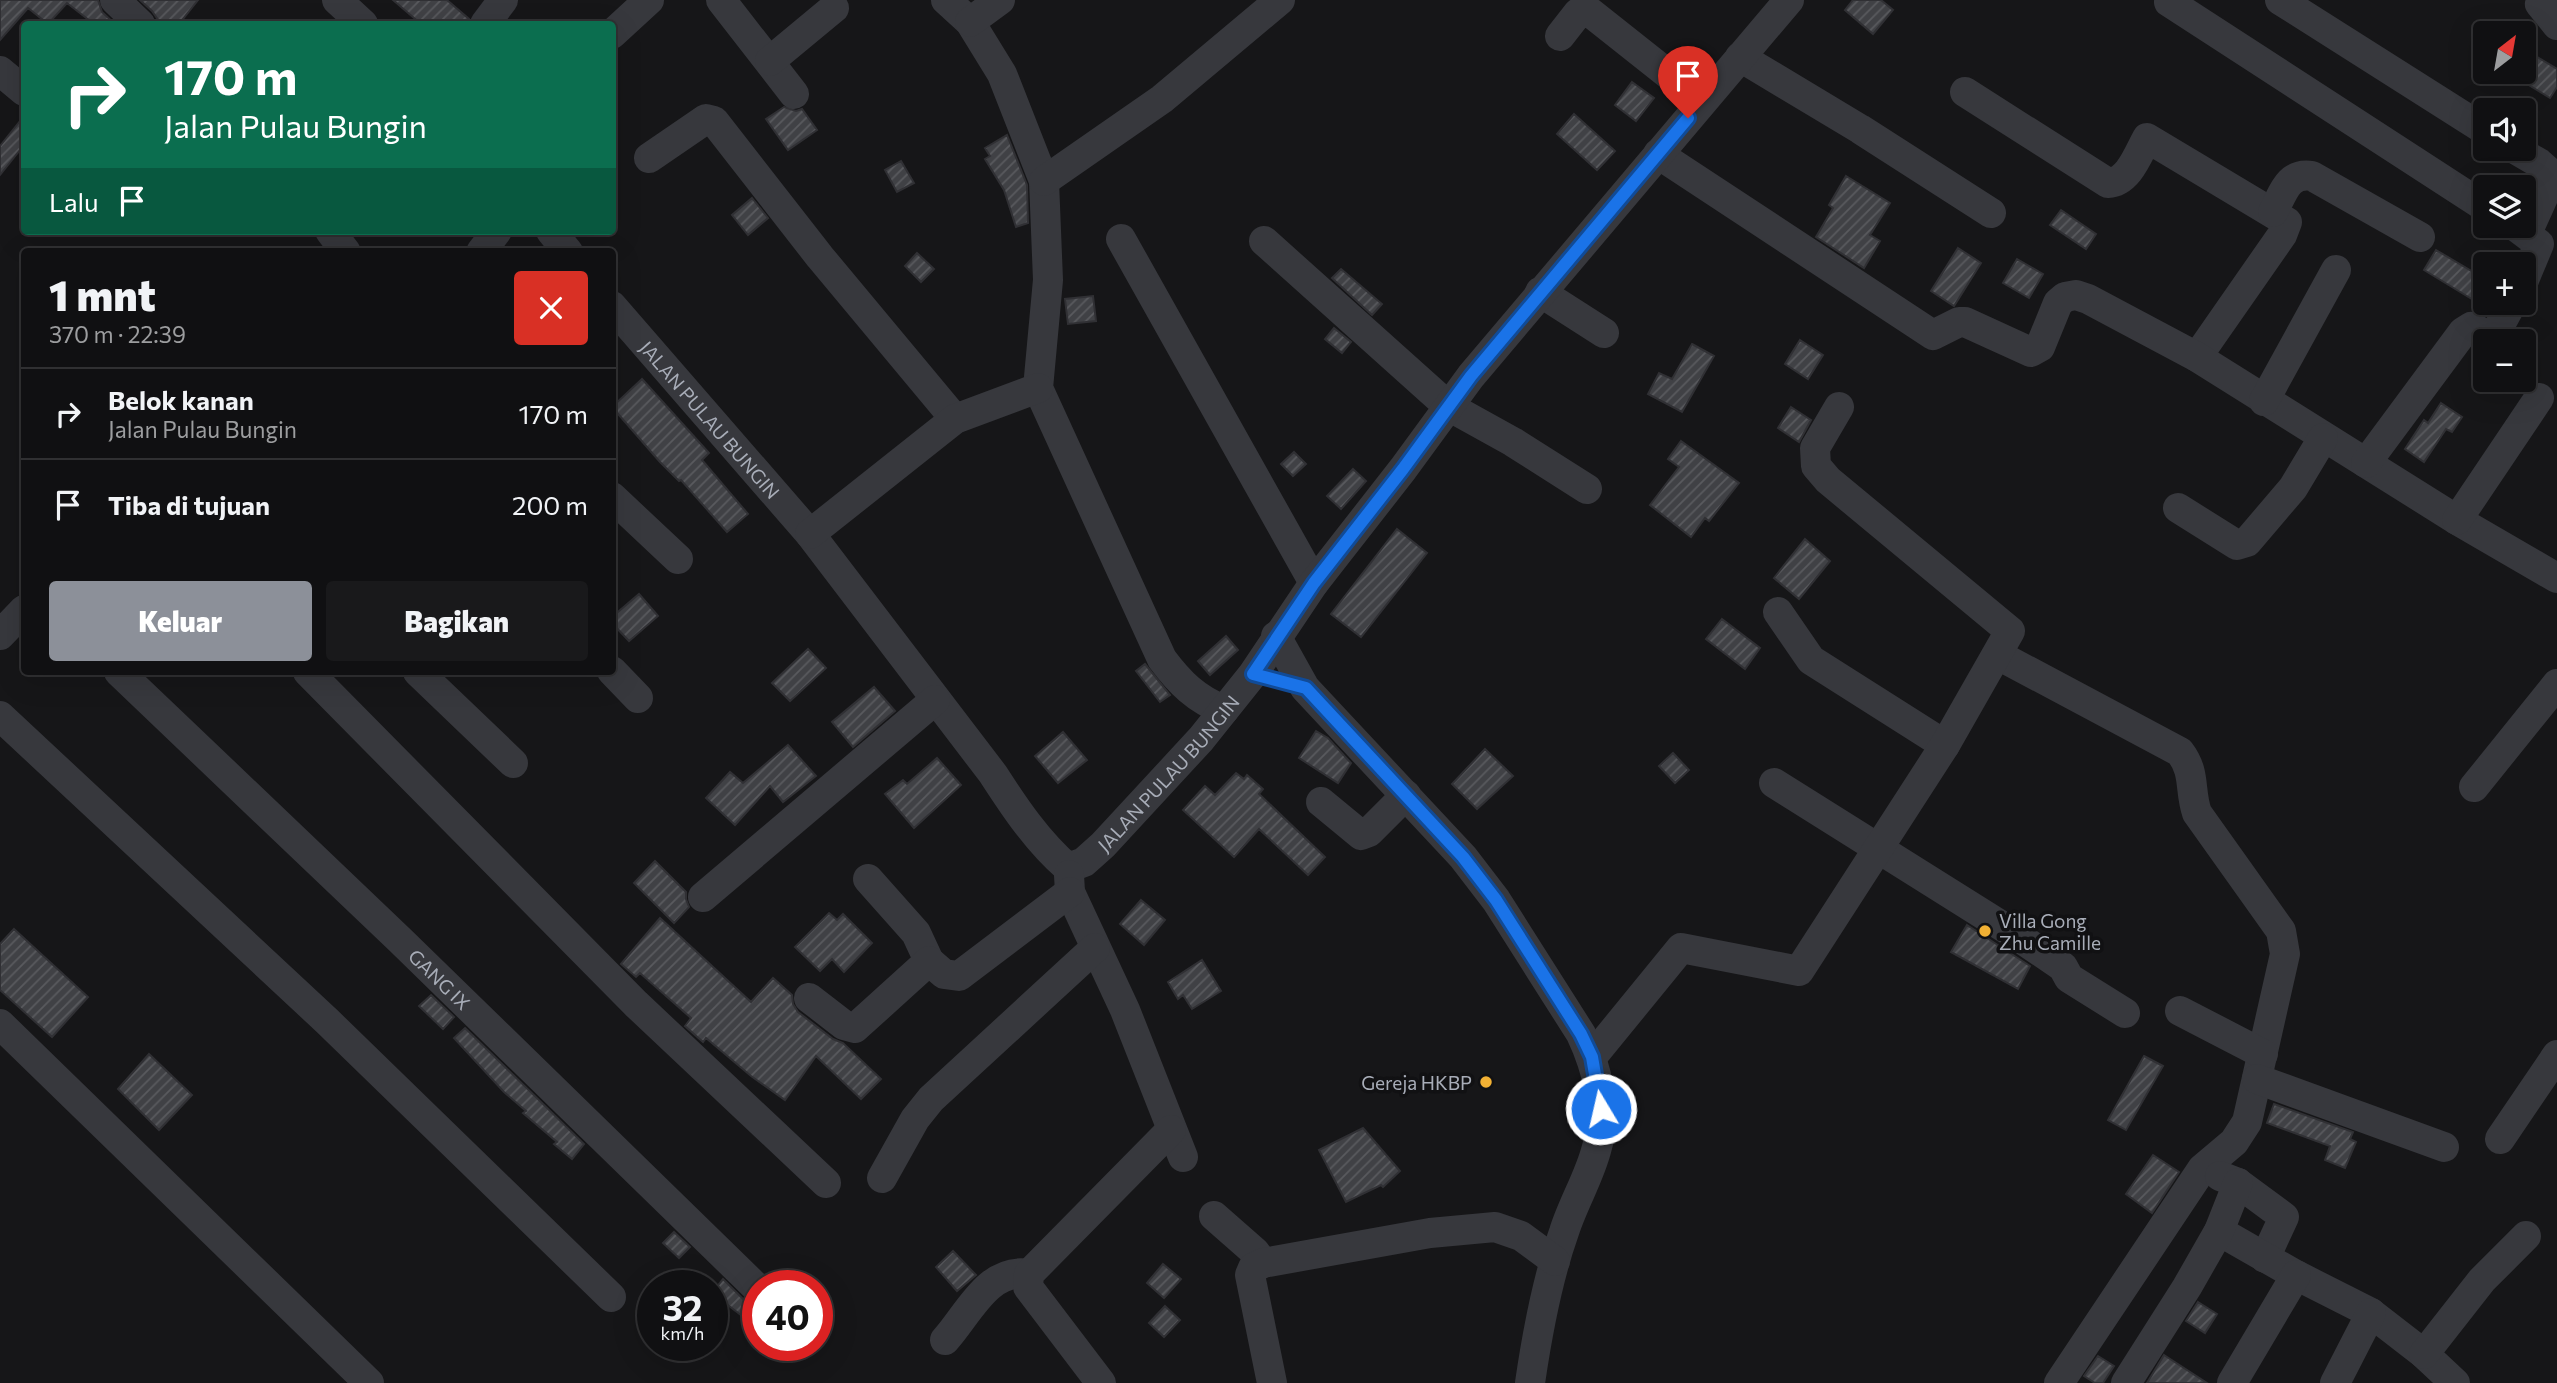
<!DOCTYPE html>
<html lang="id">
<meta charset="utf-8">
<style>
body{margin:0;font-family:Commissioner,sans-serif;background:#19191b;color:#f1f3f6;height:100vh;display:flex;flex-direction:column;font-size:26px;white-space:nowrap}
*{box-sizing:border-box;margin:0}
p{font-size:23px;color:#9c9d9f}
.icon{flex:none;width:38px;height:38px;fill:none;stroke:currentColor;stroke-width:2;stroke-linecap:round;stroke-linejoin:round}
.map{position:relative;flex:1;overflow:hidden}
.details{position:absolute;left:21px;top:248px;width:595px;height:427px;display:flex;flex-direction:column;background:#101012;border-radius:7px;box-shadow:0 7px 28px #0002,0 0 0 2px #303032}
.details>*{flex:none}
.top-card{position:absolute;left:21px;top:21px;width:595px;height:214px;border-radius:7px;box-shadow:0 7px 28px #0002,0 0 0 2px #303032;background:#0b6e4f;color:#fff;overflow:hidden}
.needle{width:46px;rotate:31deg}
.controls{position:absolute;left:2473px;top:21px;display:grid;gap:14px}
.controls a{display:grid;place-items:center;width:63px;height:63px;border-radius:7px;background:#101012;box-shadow:0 7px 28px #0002,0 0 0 2px #303032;font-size:35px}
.speed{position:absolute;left:637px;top:1270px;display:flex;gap:14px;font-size:35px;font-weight:700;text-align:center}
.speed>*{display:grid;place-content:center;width:91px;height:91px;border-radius:50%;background:#101012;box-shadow:0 7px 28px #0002,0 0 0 2px #303032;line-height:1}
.speed small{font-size:18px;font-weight:400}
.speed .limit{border:10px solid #d22;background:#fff;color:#111}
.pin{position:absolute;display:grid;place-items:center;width:60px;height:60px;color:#fff;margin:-72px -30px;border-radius:50% 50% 50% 0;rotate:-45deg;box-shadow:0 0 7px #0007}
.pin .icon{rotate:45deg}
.me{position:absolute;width:77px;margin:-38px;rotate:351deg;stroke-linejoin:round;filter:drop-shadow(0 0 5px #0008)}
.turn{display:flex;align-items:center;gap:24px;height:147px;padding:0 28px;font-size:32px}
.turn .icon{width:91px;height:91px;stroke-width:2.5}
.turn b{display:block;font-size:49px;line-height:60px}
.then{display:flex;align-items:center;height:66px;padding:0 28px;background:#0003;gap:14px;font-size:26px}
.round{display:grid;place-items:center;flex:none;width:74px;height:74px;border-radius:7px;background:#19191b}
.summary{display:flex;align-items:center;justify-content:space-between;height:119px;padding:0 28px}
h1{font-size:42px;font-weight:800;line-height:52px}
.button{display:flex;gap:14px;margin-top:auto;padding:14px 28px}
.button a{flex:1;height:80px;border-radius:7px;background:#8c9099;color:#fff;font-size:28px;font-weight:800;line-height:80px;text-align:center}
.button a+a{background:#19191b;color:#f1f3f6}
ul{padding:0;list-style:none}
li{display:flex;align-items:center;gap:21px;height:91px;padding:0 28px;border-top:2px solid #303032}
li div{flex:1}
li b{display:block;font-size:26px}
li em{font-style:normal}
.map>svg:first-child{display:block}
.building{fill:url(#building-hatch);stroke:#303034;stroke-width:2}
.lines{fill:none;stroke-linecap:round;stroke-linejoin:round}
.minor{stroke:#37383d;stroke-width:30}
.route-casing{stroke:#114b97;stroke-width:18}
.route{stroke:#1a73e8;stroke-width:12}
.poi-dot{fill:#f2b134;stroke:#111113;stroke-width:2.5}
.labels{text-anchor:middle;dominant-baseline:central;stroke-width:7;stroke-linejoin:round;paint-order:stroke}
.street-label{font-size:19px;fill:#a8adb8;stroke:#111113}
.poi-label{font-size:19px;fill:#a8adb8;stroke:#111113;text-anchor:start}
</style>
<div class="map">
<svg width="2557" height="1383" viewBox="0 0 2557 1383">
<defs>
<pattern id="building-hatch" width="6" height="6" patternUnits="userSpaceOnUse" patternTransform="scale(1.75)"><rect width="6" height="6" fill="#404145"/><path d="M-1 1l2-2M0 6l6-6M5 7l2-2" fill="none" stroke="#595a5e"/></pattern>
</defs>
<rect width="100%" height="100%" fill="#161618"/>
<path class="building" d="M0,0H98L102,12L115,24H94L67,3L48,24L28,8L0,40Z
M140,0H198L179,24H161L152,11Z
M393,0H447L469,19L468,24H421Z
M1853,0H1881L1893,10L1873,34L1845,10Z
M2524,49L2557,69V87L2550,98L2524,82Z
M1632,82L1654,98L1636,121L1615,105Z
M784,107L796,111L802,109L817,130L788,150L766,119Z
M1574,114L1615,151L1597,170L1557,134Z
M24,116V145L0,175V146Z
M1007,135L1027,185L1028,223L1016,227L1004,190L985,159L990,156L985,148Z
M901,161L914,183L897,192L885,170Z
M1846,176L1890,203L1870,235L1880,241L1864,268L1816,237L1833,208L1829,205Z
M752,198L768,218L748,235L732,215Z
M2061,210L2096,234L2086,249L2050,225Z
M1958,248L1981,263L1954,306L1931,291Z
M2436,250L2485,279V285L2475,301L2424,270Z
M917,253L934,269L921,282L905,266Z
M2017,259L2043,274L2029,298L2003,283Z
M1341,269L1382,304L1372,315L1332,278Z
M1093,296L1096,321L1068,324L1065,299Z
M1334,328L1351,342L1342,353L1325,339Z
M1800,340L1823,355L1808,379L1785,364Z
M1692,344L1714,356L1682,412L1648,394L1659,373L1672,379Z
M642,379L709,453L702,460L748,514L727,532L681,480L679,481L660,462L612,407Z
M2441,403L2462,417L2452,432L2446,429L2424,462L2405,449L2424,420L2428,423Z
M1791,407L1811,420L1799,442L1778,428Z
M1681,441L1739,483L1709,521L1705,518L1691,537L1650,505L1679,467L1668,459Z
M1294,452L1306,464L1293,476L1281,464Z
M1353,469L1366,481L1341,509L1327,496Z
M1397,529L1427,553L1361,637L1331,614Z
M1805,539L1830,561L1799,599L1774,578Z
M639,594L658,616L629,641L612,623V617Z
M1722,619L1760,648L1745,669L1706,639Z
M1226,636L1238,650L1210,675L1198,661Z
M808,649L826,668L790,701L772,683Z
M1145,664L1170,695L1160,702L1136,671Z
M874,687L895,711L853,747L832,722Z
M1316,731L1328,738L1351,763L1338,783L1299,758Z
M1063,732L1087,760L1058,783L1035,756Z
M788,745L816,776L783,802L770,786L735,825L706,798L730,772L743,783Z
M1485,749L1513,776L1477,809L1452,784Z
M1673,753L1689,770L1675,783L1659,766Z
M937,758L961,785L914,828L885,794L903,780L907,784Z
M1236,773L1244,779L1247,775L1263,789L1259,794L1325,857L1308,875L1259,829L1234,857L1183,810L1205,786L1215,795Z
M655,861L686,892V899L689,907L674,923L634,883Z
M1141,900L1165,920L1144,945L1120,924Z
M829,913L837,920L843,914L872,943L844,972L832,959L820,971L795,947Z
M660,918L751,1002L773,978L792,995L793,1004L798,1012L833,1039L843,1043L881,1079L861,1099L816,1056L785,1100L751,1076L706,1038L703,1042L685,1026L691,1018L640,973L636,977L621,964Z
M1967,925L2030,966L2018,989L1951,952Z
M14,929L88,997L52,1037L0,990V944Z
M1202,960L1221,991L1192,1009L1183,995L1178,999L1168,982Z
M431,995L454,1017L443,1029L419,1006Z
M465,1028L584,1144L572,1159L554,1144L557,1142L523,1113L526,1111L504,1092L454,1038Z
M149,1054L192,1095L159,1130L118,1089Z
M2144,1056L2163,1066L2126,1130L2108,1120Z
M2274,1104L2353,1132L2350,1139L2356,1142L2345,1168L2325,1160L2330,1146L2267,1123Z
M1363,1128L1400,1171L1383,1187L1381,1185L1346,1202L1319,1150Z
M2153,1155L2179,1172L2152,1213L2126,1194Z
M674,1232L690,1247L679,1258L663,1243Z
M953,1251L976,1275L957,1291L936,1267Z
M1163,1264L1181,1279L1164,1298L1147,1283Z
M723,1279L746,1302L758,1307V1328L712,1293Z
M2198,1302L2217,1314L2205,1333L2186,1321Z
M1165,1306L1180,1320L1164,1337L1149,1323Z
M2164,1355L2207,1383H2147Z
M2098,1356L2114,1366L2103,1383H2095L2084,1376Z"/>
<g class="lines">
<g class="minor">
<path d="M115,0L140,24"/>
<path d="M337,0L363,24"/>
<path d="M721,0L794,94"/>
<path d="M946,0L970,22L1002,74L1044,181L1048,280L1038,388L1162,659C1180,683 1196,699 1224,710"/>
<path d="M2280,0L2485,130"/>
<path d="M2542,0L2540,4L2557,25"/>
<path d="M2169,2L2485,207"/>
<path d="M970,22L1000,0"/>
<path d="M485,24L503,0"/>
<path d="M612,34L649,0"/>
<path d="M1560,36L1578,13H1591L1702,101"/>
<path d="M1740,57L1860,129L1991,213"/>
<path d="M770,61L834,8"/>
<path d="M0,71L24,91"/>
<path d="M1965,92L2108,183C2129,182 2138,154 2147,138L2287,222L2282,235L2197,357"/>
<path d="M2515,149L2539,163L2550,173L2551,180L2527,233"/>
<path d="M1658,154L1933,335L1959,322H1965L2031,352L2040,347L2058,303L2065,297L2076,295L2088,299L2197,357L2457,520L2557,578"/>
<path d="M649,158L706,119L714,121L820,257L955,419"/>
<path d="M1044,181L1162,99L1280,0"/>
<path d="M2273,212C2283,194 2287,172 2312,176L2420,237"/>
<path d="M2515,226L2539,244L2524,280"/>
<path d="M330,231L346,252"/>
<path d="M551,231L568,252"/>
<path d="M1121,239L1314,583"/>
<path d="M1264,241L1448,406L1513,442L1587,489"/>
<path d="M481,252L497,231"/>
<path d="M1540,292L1604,333"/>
<path id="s1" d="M612,306L810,534L993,774C1015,808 1037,841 1068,868L1084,862L1103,845L1201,739L1253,674L1314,583L1403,469L1471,376L1789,0"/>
<path d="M2264,401L2336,270"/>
<path d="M2366,463L2463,332L2471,327L2487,335L2495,334L2512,303"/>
<path d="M612,497L678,559"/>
<path d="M2178,508L2237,545L2247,542L2293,488L2323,438"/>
<path d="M2457,520L2539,398"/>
<path d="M810,534L955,419L1038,388"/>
<path d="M1778,612L1811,660L1945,745"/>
<path d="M0,635L24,610"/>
<path d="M1276,636L1305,688L1463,857L1496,900L1581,1034C1597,1068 1608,1110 1597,1147C1590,1176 1573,1203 1564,1232C1548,1277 1537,1335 1530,1383"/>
<path d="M1998,655L2180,752C2196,773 2189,790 2197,813L2281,931L2285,954L2247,1122L2234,1142L2202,1169L2059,1383"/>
<path d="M612,671L638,698"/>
<path id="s2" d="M119,672L400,940L758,1289"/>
<path d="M308,672L636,1004L826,1183"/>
<path d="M418,672L513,763"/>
<path d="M0,716L327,1021L611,1297"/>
<path d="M1774,783L2013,933L2063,967L2069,978L2125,1013"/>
<path d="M2474,787L2557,684"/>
<path d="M1321,802L1361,835L1369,832L1406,795"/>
<path d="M1069,875L1070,892L1125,1010L1183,1157"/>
<path d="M868,879L916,933L929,961"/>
<path d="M703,897L935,700"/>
<path d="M809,998L844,1025L855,1028L929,961L944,974L959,976L1070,892"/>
<path d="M2180,1011L2263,1054"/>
<path d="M0,1024L369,1383"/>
<path d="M1592,1057L1681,948L1799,971L1945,745L2010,631L1828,480L1816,466L1815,448L1839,407"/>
<path d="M2257,1079L2444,1147"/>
<path d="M2500,1139L2557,1055"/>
<path d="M2220,1176L2238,1183L2284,1217L2265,1258"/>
<path d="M882,1178L915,1119L931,1099L1095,948"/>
<path d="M1214,1216L1255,1252L1263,1263"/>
<path d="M2219,1231L2296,1275L2371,1313L2424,1354L2455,1383"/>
<path d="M945,1340C968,1315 988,1267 1029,1274"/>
<path d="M2424,1354L2482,1280L2526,1236"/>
<path d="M1101,1383L1028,1287L1029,1274L1171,1130"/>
<path d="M1272,1383L1250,1275L1253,1268L1263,1263L1430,1233L1495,1227L1521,1236L1555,1261"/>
<path d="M2126,1383L2187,1287L2219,1231L2238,1183"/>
<path d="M2232,1383L2296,1275"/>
<path d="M2335,1383L2371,1313"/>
</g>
</g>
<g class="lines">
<defs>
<path id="route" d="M1601,1109L1592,1057L1581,1034L1496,900L1463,857L1306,688L1253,674L1314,583L1403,469L1471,376L1688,118"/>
</defs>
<use href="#route" class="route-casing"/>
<use href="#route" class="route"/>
</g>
<g class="poi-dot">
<circle cx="1985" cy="931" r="7"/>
<circle cx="1486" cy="1082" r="7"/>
</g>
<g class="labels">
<g class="street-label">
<text stroke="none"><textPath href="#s1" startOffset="150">JALAN PULAU BUNGIN</textPath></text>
<text stroke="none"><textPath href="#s1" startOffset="864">JALAN PULAU BUNGIN</textPath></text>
<text stroke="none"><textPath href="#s2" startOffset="444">GANG IX</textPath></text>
</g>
<g class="poi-label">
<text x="1999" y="920">Villa Gong<tspan x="1999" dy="22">Zhu Camille</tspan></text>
<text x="1472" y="1082" text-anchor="end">Gereja HKBP</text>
</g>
</g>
</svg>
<div class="controls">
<a><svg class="needle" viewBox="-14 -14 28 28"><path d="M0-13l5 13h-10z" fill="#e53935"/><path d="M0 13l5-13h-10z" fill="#9c9d9f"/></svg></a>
<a><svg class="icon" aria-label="sound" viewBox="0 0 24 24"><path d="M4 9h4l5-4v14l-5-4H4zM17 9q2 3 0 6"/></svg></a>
<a><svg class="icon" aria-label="layers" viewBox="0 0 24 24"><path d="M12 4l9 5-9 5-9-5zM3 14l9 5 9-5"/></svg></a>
<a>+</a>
<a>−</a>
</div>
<div class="speed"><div>32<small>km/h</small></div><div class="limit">40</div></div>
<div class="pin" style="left:1688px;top:118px;background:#d93025"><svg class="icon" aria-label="arrive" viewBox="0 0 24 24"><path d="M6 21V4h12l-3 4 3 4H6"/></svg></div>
<svg class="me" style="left:1601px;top:1109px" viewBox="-20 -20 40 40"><circle r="17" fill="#1a73e8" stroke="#fff" stroke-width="3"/><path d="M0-11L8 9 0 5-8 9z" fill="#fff"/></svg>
<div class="top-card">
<div class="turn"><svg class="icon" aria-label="right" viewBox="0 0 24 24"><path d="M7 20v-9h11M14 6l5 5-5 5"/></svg><div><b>170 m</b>Jalan Pulau Bungin</div></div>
<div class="then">Lalu<svg class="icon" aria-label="arrive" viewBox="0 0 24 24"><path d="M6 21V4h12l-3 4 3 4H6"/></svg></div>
</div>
<section class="details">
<div class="summary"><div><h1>1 mnt</h1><p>370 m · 22:39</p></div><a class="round" style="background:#d93025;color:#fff"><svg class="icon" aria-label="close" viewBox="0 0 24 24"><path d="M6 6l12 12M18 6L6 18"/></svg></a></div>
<ul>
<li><svg class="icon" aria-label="right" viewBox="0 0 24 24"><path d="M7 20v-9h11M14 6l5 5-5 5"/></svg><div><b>Belok kanan</b><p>Jalan Pulau Bungin</p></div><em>170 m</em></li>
<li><svg class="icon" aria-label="arrive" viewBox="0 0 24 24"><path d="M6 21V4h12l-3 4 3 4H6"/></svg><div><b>Tiba di tujuan</b></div><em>200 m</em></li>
</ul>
<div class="button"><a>Keluar</a><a>Bagikan</a></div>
</section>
</div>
